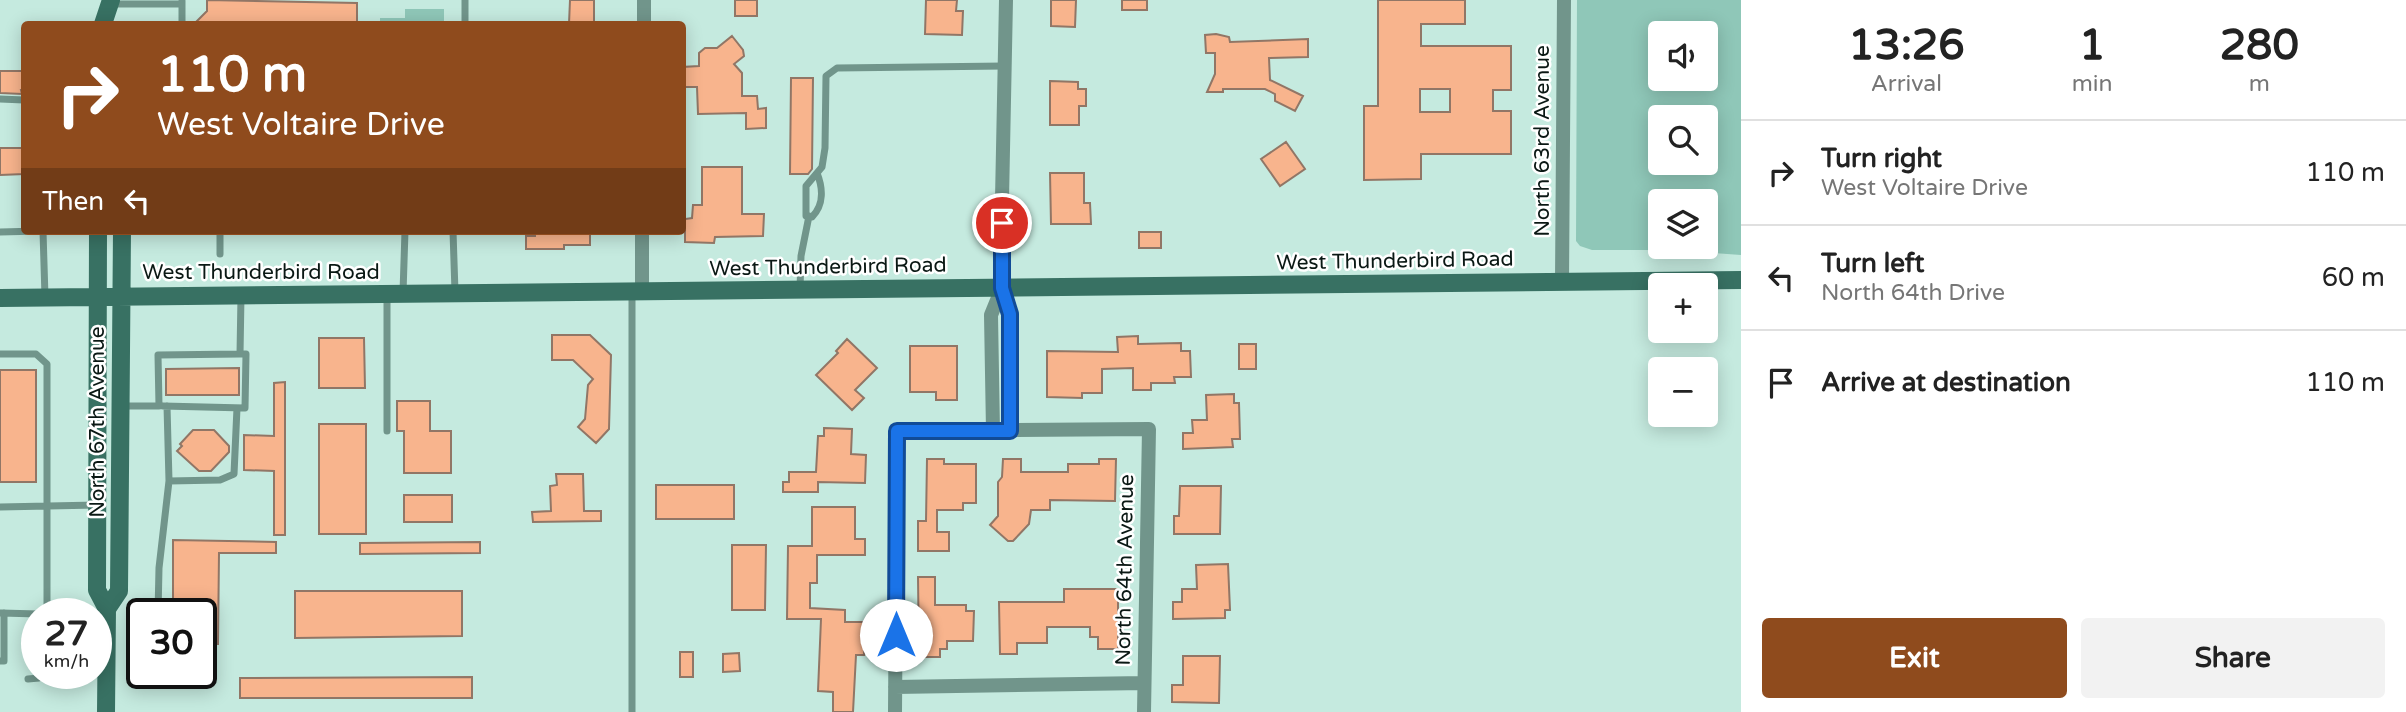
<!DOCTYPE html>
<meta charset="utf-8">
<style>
body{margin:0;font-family:"Varela Round",sans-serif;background:#f2f2f2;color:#222;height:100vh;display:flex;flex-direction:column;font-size:26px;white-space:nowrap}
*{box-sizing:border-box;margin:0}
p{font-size:23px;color:#767676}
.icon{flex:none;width:38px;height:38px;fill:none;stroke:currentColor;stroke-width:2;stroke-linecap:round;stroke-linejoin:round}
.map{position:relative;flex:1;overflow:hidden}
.side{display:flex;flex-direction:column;background:#fff;width:665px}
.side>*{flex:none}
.banner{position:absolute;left:21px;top:21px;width:665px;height:214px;border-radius:7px;box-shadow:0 4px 18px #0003;background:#8f4b1d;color:#fff;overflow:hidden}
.tools{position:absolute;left:1648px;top:21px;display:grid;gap:14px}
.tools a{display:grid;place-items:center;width:70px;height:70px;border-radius:7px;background:#fff;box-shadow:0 4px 18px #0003;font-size:35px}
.speed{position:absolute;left:21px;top:598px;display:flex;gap:14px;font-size:35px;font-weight:700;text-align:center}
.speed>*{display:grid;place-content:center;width:91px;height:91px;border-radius:50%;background:#fff;box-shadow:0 4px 18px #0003;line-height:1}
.speed small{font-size:18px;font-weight:400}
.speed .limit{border:4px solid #111;border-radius:10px;background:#fff;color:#111}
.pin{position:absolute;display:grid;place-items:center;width:60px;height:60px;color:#fff;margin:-30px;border:4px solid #fff;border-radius:50%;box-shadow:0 2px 7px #0007}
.me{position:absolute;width:77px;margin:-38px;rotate:0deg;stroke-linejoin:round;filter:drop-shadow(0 0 5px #0008)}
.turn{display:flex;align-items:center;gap:24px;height:147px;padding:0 21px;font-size:32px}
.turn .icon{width:91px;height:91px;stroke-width:2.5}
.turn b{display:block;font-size:49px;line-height:60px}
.then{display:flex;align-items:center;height:66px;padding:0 21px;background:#0003;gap:14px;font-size:26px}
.eta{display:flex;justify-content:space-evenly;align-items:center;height:119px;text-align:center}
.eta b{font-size:42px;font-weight:700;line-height:49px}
.cta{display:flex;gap:14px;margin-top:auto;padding:14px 21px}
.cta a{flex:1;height:80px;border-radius:7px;background:#8f4b1d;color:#fff;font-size:28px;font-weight:700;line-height:80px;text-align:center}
.cta a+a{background:#f2f2f2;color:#222}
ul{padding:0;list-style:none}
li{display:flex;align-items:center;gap:21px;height:105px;padding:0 21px;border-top:2px solid #e0e0e0}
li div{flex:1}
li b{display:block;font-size:26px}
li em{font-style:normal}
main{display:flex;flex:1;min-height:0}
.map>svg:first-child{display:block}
.green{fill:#8fc7b8;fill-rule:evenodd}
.building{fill:#f8b48d;stroke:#917666;stroke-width:2;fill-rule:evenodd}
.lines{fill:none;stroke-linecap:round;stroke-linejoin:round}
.service{stroke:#71958b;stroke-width:7}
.minor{stroke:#71958b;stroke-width:14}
.secondary{stroke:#387163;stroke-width:18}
.route-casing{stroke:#114b97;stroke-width:18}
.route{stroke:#1a73e8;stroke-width:12}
.labels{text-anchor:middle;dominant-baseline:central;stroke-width:5;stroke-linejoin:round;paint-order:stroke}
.street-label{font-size:21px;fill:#0a1814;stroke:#fff}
</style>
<main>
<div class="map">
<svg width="1741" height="712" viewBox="0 0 1741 712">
<rect width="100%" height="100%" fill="#c5eadf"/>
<path class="green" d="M1577,0H1741V255L1672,250H1592L1580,246L1576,241ZM1661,33H1706V79H1661ZM1661,117H1706V163H1661ZM1661,201H1706V247H1661Z
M405,9H444V24H380V18H405Z"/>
<path class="building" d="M207,0L357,3V24H194L207,11Z
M570,0H594V24H569Z
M735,0H757V16H735Z
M926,0H957L956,11H963L962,35L925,34Z
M1051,0H1076L1075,27L1051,26Z
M1122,0H1147V10H1122Z
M1378,0H1465V24H1421V46H1511V90H1493V111H1511V154H1421V179L1364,180V106H1378ZM1420,89H1450V112H1420Z
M1216,34L1229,37L1230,42L1308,39V57L1269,58L1270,80L1303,96L1295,111L1275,101V94L1265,89H1223V92H1207L1215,74V53H1206L1205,35Z
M732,36L743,50L744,56L734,64L742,73V96H757L758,109L766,108V128L746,129V113L698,114L697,87H685L682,83V67L699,66V53L705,48H717Z
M0,71H24V90H21L22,94L0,93Z
M791,78H813L812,169L808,174H790Z
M1050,81L1078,82V89H1086V106H1079V125H1050Z
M1286,142L1305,169L1280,186L1261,159Z
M0,148H24V174L0,175Z
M702,167H742V214H764L763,236L715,237L714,243L685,242V219L692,218L693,205H702Z
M1050,173H1084V203H1090L1091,224H1051Z
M535,231H590V245H564V249H526V236H535Z
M1139,232H1161V248H1139Z
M552,335H590L611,355L609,429L596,443L578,427L585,419L588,385L593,379L573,360H552Z
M1138,336V344L1181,343V351H1190L1191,377H1174L1175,383H1151V390H1133V368L1102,369V393H1082V398L1047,397V351L1118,352L1117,337Z
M319,338H364L365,388H319Z
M847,339L877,368L855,390L864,398L852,410L816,375L838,353L836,351Z
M1239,344H1256V369H1239Z
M910,346H957V400H936V392H910Z
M239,368V395H166V369Z
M0,370H36V482H0Z
M285,382V535H274V471L244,470V435L274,436V383Z
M1234,394V403H1239L1240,439H1232L1233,447L1183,449V433H1193L1192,420H1207L1206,395Z
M397,401H430V431H451V473H404V431H397Z
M319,424H366V534H319Z
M824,428L852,429L851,454L866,455L865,483L818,482V492H783V482H789V472H816L818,436H824Z
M193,430H214L229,446V452L211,471H199L177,451L182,446L180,444Z
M927,459H944V464H976V503H963V510H937V532H949V551H918V521H926Z
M1003,459H1021V472H1068V464H1099V459H1116L1115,501L1050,500V510H1031L1029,524L1013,541H1008L990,525L998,516V482L1002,477Z
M556,474H583L584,511H601V521L533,522L532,512L551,511L550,486L557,485Z
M656,485H734V519H656Z
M1180,486H1221L1220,534H1174V516H1179Z
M404,495H452V522H404Z
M812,507H855V539H865V555H817V583H810V608L845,610V622H866L864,655H856L853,712H833V692L818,691L821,619H787L788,546H812Z
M173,540L276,542V553H219L218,644H201V614H173Z
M480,542V553L360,554V543Z
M732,545H766L765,610H732Z
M1228,564L1230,610H1225V618L1173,619V602H1182V589H1197L1196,565Z
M918,577H935V605H966V611H974L973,641H947V649H940V657H919Z
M1064,589H1118V649H1098V637H1090V627H1047V643H1017V654H1000L999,602H1064Z
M295,591H462V636L295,638Z
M680,652H693V677H680Z
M739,653L740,671L723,672V654Z
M1183,656H1220L1219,703L1172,702V685H1183Z
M472,677V698H240V678Z"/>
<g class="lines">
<path class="service" d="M182,1V24
M113,4H182
M465,24V0
M0,99L24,100
M817,173C823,188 824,205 812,217L806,216V186L822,167L825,148L826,76L837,68L1004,66
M43,231L45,297
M453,231L455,292
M0,232L39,231
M220,254V231
M800,289L801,256L809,216
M403,293L405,231
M632,293V712
M387,294V431
M0,354H36L47,364V606
M120,406H159L158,355L240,354L241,296
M163,406L245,408L246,354H240
M167,406L169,481L220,480L234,474L237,408
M0,507L97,505
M1,613L38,614
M158,614L159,568L169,481
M0,661H4V613
M28,679L39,678L41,674"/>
<path class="minor" d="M1006,0L1001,249L1002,288L1010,314V431
M644,24V0
M1562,282L1564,0
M642,291V231
M993,431L991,315L1002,288
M895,687L1144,683
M895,712L897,431L1149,429L1144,712"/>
<path class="secondary" d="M103,24L111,0
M98,231L97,590L107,609L106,712
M0,298L1741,280
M107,609L119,591L122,231"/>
</g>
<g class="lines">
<defs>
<path id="route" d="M896,635L897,431H1010V314L1002,288V223"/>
</defs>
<use href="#route" class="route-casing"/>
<use href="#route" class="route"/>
</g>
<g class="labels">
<g class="street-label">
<text transform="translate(1542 141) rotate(-90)">North 63rd Avenue</text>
<text transform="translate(1395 261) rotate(-1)">West Thunderbird Road</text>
<text transform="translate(828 267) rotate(-1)">West Thunderbird Road</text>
<text x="261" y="272">West Thunderbird Road</text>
<text transform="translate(97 422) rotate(-90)">North 67th Avenue</text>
<text transform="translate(1125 570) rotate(-89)">North 64th Avenue</text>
</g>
</g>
</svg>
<div class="tools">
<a><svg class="icon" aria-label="sound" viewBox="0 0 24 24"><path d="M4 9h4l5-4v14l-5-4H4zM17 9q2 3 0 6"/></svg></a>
<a><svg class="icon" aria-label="search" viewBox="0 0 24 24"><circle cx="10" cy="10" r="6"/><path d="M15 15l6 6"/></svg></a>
<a><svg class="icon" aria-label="layers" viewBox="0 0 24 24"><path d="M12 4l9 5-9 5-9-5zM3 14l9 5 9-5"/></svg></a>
<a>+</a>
<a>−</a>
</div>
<div class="speed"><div>27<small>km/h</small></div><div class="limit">30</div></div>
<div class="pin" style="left:1002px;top:223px;background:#d93025"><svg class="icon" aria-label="arrive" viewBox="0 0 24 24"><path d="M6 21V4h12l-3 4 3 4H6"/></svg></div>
<svg class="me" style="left:896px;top:635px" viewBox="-20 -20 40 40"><circle r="19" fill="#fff"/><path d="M0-13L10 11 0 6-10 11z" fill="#1a73e8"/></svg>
<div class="banner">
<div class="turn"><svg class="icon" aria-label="right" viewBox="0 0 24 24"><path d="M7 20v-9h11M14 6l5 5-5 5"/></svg><div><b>110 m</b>West Voltaire Drive</div></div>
<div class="then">Then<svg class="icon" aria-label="left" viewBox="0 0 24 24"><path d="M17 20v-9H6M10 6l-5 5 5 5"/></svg></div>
</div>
</div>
<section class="side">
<div class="eta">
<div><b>13:26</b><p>Arrival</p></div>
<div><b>1</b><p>min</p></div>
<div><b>280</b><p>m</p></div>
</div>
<ul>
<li><svg class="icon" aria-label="right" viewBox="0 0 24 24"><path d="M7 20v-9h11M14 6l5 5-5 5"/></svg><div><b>Turn right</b><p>West Voltaire Drive</p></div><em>110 m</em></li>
<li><svg class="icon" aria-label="left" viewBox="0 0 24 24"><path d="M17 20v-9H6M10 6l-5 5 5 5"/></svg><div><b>Turn left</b><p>North 64th Drive</p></div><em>60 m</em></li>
<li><svg class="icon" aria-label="arrive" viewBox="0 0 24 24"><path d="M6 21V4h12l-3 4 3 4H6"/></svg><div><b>Arrive at destination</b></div><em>110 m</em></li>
</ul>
<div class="cta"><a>Exit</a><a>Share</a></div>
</section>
</main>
